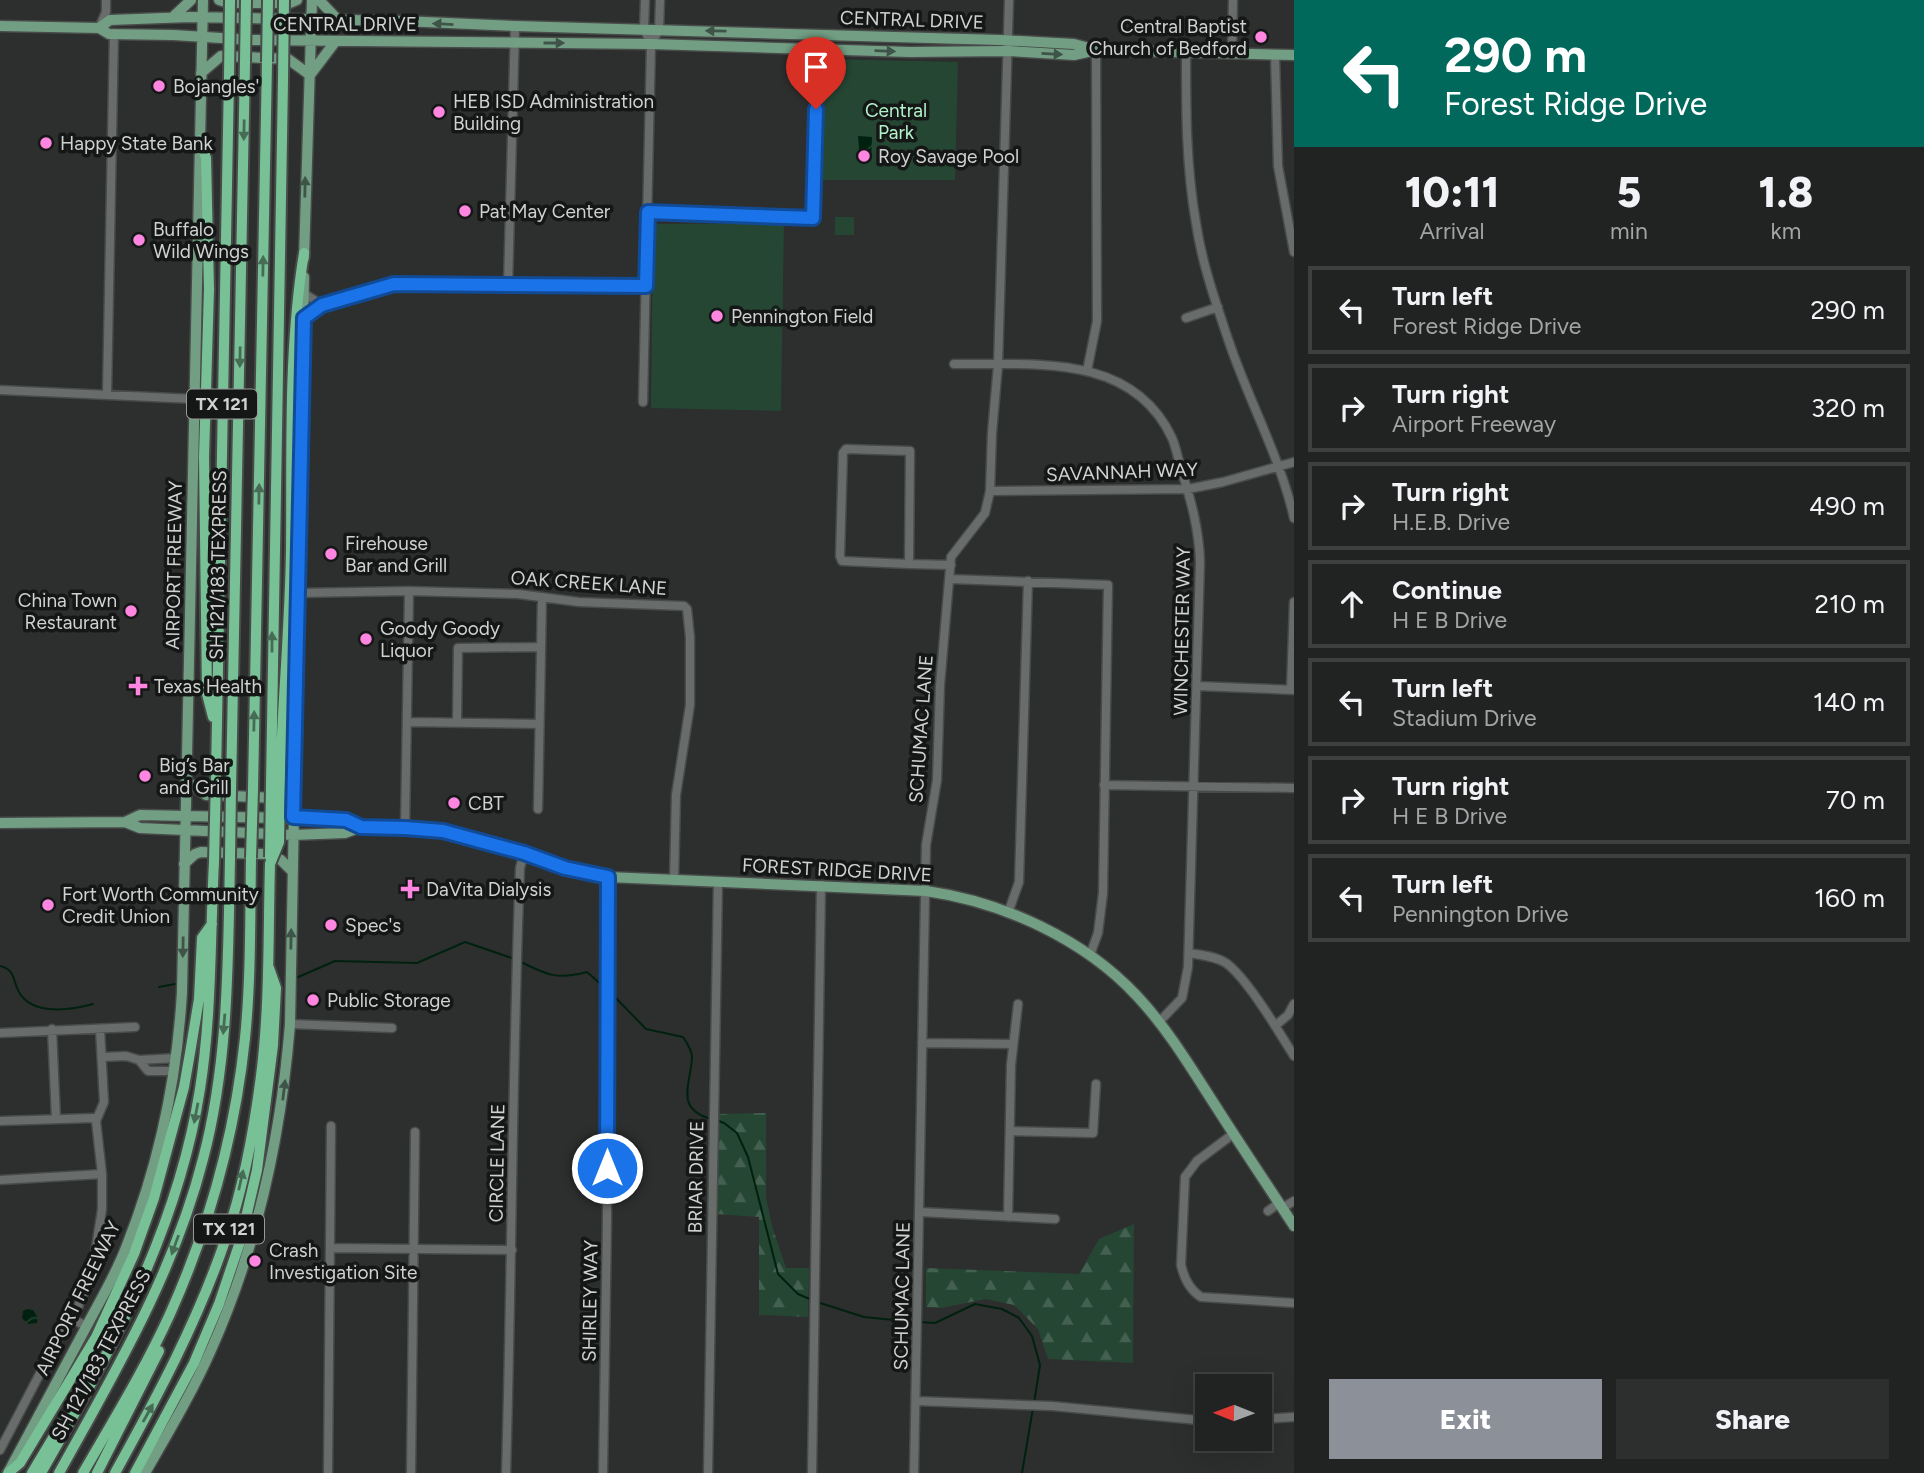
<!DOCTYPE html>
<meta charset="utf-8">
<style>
body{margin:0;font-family:Figtree,sans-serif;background:#2d2f2f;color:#f1f3f6;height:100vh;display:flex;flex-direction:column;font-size:26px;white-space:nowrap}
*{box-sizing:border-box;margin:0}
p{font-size:23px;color:#a2a4a5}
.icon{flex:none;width:38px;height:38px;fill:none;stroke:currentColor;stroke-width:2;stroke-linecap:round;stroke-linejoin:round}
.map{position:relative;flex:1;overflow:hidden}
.sheet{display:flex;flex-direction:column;background:#212322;width:630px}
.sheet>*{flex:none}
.guide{background:#00695c;color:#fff;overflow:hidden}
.needle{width:46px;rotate:271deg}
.controls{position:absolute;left:1195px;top:1374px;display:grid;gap:14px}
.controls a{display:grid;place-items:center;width:77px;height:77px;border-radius:0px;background:#212322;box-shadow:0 7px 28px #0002,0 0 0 2px #3e4040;font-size:35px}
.pin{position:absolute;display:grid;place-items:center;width:60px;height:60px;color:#fff;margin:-72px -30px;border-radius:50% 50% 50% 0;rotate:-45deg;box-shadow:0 0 7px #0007}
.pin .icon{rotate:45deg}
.me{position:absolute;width:77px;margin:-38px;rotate:0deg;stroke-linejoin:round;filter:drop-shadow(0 0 5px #0008)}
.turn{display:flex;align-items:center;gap:24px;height:147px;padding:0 35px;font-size:32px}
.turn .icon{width:91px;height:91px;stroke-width:2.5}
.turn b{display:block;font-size:49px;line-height:60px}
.eta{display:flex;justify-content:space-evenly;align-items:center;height:119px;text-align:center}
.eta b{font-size:42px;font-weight:800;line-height:49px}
.action{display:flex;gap:14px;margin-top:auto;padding:14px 35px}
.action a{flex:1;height:80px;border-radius:0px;background:#8c9099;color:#fff;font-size:28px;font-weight:800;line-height:80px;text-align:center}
.action a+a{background:#2d2f2f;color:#f1f3f6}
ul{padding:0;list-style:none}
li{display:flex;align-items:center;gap:21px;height:88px;margin:0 14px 10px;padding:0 21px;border:4px solid #3e4040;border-radius:0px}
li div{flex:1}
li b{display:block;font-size:26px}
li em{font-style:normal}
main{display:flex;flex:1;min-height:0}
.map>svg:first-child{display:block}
.forest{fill:url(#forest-firs)}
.park{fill:#254633}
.water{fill:url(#water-waves)}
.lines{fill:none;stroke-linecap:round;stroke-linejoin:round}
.stream{stroke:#00210f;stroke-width:2}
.minor-casing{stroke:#484b49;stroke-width:11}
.major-casing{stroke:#484b49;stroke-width:13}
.highway-casing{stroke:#484b49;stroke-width:14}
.minor{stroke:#686c6a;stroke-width:8}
.major{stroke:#729f84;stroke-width:10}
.highway{stroke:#78c196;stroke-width:10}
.highway-bridge-casing{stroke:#484b49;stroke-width:14;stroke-linecap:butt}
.highway-bridge{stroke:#78c196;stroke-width:10}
.oneway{fill:#3f5448}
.oneway2{fill:#466c56}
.route-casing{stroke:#114b97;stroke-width:18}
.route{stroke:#1a73e8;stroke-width:12}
.poi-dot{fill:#fe86e1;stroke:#151716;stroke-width:2.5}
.labels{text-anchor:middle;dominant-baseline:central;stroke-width:7;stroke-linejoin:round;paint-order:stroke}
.shield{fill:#151716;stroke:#979a98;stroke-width:2}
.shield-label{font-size:18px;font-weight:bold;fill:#cfd2d0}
.street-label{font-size:19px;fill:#cfd2d0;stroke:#151716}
.poi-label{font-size:19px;fill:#cfd2d0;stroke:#151716;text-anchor:start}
.park-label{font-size:19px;fill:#b1f2ca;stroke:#151716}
</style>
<main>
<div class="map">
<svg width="1294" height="1473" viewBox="0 0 1294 1473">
<defs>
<pattern id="forest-firs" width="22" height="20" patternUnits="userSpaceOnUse" patternTransform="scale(1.75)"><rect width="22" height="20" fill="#254633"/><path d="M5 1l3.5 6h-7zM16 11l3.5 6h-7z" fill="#446050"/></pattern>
<pattern id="water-waves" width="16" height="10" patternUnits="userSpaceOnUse" patternTransform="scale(1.75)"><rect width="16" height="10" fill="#00210f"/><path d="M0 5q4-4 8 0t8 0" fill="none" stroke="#244031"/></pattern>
</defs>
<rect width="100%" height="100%" fill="#2c2f2d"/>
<path class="forest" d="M766,1113V1197L772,1226L786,1268H809L808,1317L759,1315V1217L716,1214L718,1114Z
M1134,1224L1133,1363L1048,1359L1038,1329L1014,1305L986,1299L941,1308L926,1307V1268L1079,1274L1099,1239Z"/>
<path class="park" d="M822,59L958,62L955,180H819Z
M835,217H854V235H835Z
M784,223L781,411L651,408L653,224Z"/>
<path class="water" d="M858,136L872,137L871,161H860Z
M27,1309L33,1310L38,1318L37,1323L28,1324L22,1318L23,1311Z"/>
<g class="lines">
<path class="stream" d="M521,962C547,975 557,980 587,972L604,987
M0,966C16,970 12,980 19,992C32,1016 72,1010 93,1004
M296,978L335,961L417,963L465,942L512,958
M159,987L175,984
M611,993L646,1029L683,1037C687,1043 692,1050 692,1057C691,1085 674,1108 711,1119
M716,1120L724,1123L737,1133L748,1157L778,1274L798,1294L812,1300
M817,1302L864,1317L914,1322
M919,1322L935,1323L975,1304L1002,1309L1019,1318L1032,1336L1040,1365L1034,1403
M1022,1473L1033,1408"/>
<defs>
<path id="minor" d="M99,28L106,12V0
M651,44L659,30L660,0
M1186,52C1186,110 1186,166 1196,223C1202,264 1216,303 1229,342C1249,401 1280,457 1294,518
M1232,53L1233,0
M1275,55L1278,166L1294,252
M648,212L813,218L817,34
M508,285L515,26
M305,294L322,305
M304,318L322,305L394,284L646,286
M1186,318L1218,307
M954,364C1032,365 1132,352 1172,438C1176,447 1178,459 1181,469C1191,500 1199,529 1200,562L1188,967L1182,998L1159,1022
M1087,371L1097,321L1096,50
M0,390L195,399
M107,394L114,33
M643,402L651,44L644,29L645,0
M846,449L910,451L909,564L842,561L840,556L843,453Z
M990,491L1188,489L1223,482L1294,462
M909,564L951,565
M950,579L1108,585L1103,893L1098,933L1090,955
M299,593L409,591L518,594L579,602L684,606L687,609L690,637V705L676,795L674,881
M1197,686L1294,690
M1291,689L1294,602
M407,722L539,724
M457,722L458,648L541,647
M1104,785L1294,788
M538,809L542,597
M405,828L409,591
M1008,913L1019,882L1028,581
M1189,953C1201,955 1215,956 1226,963C1247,978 1279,1032 1294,1056
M290,1024L392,1028
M1275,1026L1288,1015L1294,1004
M52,1029L56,1119
M0,1033L135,1027
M922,1043L1013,1044
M103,1057L126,1056L139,1060L176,1058
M139,1060L148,1071H174
M0,1121L93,1118L96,1121
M1010,1131L1093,1133L1096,1084
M1233,1134L1197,1161L1185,1177L1181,1265C1184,1278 1190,1290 1201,1297L1294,1303
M0,1180L102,1174
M1282,1208L1294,1201
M1268,1211L1279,1203
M920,1212L1055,1219
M1008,1217L1011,1065L1018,1004
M330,1248L512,1250
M69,1318L87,1326
M916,1401L1052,1406L1208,1421
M1260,1419L1294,1417
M0,1450L69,1318L78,1307L93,1267L102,1209V1174L96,1121L104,1102L100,1029
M328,1473L331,1126
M411,1473L415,1132
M506,1473C512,1271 512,1070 520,868L524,853
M603,1473L607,1221L608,877
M708,1473L718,881
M812,1473L821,885
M914,1473L926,845L937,780L940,685L951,557L985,513L990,491L992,433L998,365L1009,0"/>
<path id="major" d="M219,0L229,3H290L297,0
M319,0L338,20
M173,17L191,0
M0,26L99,28L109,34L173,35L253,40L651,44L910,52L1008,51L1074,55L1096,50L1294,55
M99,28L110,20L190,17L402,21L515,26L1000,40L1074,44L1093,49
M201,73L221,56L288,59L310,75
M310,75L335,42
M304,258L312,0
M186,781L206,795L277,798L294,789
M125,822L140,828L293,835L345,833L361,827L405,828L443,831L524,853L565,868L608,877L926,891C1003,902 1084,939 1137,996C1168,1029 1191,1068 1215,1105C1241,1146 1268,1186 1294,1226
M0,823L125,822L140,815L332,819L346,820L361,827
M184,864L195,854L201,852L265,854L281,860L292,871
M9,1471C34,1425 59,1378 84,1331C99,1302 116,1275 127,1245C159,1164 177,1078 182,992L203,0
M145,1473C168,1433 192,1393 211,1350C257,1247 281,1136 290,1024L304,277"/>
<path id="highway" d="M200,140L206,158L209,289L204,457L207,694L213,717
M216,776L229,78
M271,784L283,80
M280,784C282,706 290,628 291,550C292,452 288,351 304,253
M231,789L245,62
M253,789L267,62
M8,1473L20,1463L96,1337L134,1254L154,1198L184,1087L190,1053L199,999L202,938L212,924
M32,1473L63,1421L67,1418
M41,1473C111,1351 178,1229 200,1089C212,1013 210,937 214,862
M59,1473C115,1372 174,1273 203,1159C229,1061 228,959 230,858
M83,1473C113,1421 145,1369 170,1314C209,1227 235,1134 245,1038C251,979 250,918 251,858
M97,1473L159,1351
M115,1473C157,1397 198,1321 226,1238C244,1186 254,1130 261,1076C270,1006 268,934 270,864
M135,1473L194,1363L219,1304L241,1239L257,1170L273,1045L276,988L269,968"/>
</defs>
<use href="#minor" class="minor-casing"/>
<use href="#major" class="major-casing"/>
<use href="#highway" class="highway-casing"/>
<use href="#minor" class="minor"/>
<use href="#major" class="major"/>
<use href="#highway" class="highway"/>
<defs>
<path id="highway-bridge" d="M245,62L246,0
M267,62L268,0
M229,78L230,0
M283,80L284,0
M270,857L271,784
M230,858L231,789
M251,858L253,789
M214,862L216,776
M270,864L279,842L280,784"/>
</defs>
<use href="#highway-bridge" class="highway-bridge-casing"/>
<use href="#highway-bridge" class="highway-bridge"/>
</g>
<defs><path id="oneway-solid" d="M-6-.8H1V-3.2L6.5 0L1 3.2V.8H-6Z" transform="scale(1.75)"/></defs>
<g class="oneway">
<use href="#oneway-solid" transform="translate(443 24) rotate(-177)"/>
<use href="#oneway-solid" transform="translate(716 31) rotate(-179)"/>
<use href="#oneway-solid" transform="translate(554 43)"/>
<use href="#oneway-solid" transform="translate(885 51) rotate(2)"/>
<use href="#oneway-solid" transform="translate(1052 54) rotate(3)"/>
<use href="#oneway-solid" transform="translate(305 187) rotate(-89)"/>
<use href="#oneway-solid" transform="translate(291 939) rotate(-89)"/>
<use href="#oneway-solid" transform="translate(183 947) rotate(91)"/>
<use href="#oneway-solid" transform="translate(284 1090) rotate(-83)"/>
</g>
<g class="oneway2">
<use href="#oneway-solid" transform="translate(244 130) rotate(91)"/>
<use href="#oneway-solid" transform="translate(263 266) rotate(-89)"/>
<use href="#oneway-solid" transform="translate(240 357) rotate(91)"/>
<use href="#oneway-solid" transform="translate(259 494) rotate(-89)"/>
<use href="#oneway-solid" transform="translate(272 642) rotate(-90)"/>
<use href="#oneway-solid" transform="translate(254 721) rotate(-89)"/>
<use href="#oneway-solid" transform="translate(224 1024) rotate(95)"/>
<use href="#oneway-solid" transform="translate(196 1113) rotate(101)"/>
<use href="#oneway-solid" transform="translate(241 1180) rotate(-77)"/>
<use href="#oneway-solid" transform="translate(175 1245) rotate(110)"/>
<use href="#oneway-solid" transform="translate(148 1413) rotate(-61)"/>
</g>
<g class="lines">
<defs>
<path id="route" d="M607,1168L608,877L565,868L524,853L443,831L405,828L361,827L346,820L293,817L304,318L322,305L394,284L646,286L648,212L813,218L816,109"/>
</defs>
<use href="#route" class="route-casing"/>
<use href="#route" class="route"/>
</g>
<g class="poi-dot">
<circle cx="1261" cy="37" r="7"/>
<circle cx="159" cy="86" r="7"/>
<circle cx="439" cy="112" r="7"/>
<circle cx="46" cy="143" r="7"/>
<circle cx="864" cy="156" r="7"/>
<circle cx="465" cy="211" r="7"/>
<circle cx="139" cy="240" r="7"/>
<circle cx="717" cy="316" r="7"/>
<circle cx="331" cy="554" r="7"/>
<circle cx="131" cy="611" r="7"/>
<circle cx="366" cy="639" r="7"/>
<path d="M134.5 675.5h7v7h7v7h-7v7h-7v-7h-7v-7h7z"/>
<circle cx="145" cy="776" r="7"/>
<circle cx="454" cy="803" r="7"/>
<path d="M406.5 878.5h7v7h7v7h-7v7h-7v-7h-7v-7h7z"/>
<circle cx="48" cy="905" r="7"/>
<circle cx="331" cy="925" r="7"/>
<circle cx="313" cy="1000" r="7"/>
<circle cx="255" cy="1261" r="7"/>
</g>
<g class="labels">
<g class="shield">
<rect x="187" y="389.5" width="70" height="29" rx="5"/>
<rect x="194" y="1214.5" width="70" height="29" rx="5"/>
</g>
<g class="shield-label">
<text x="222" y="404">TX 121</text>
<text x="229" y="1229">TX 121</text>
</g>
<g class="street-label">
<text transform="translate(912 20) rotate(2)">CENTRAL DRIVE</text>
<text x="345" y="24">CENTRAL DRIVE</text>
<text transform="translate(1122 472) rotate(-2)">SAVANNAH WAY</text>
<text transform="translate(174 565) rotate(-89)">AIRPORT FREEWAY</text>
<text transform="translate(218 565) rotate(-89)">SH 121/183 TEXPRESS</text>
<text transform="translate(589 583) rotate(4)">OAK CREEK LANE</text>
<text transform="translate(1182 631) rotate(-89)">WINCHESTER WAY</text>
<text transform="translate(921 729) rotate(-86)">SCHUMAC LANE</text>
<text transform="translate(837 870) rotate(3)">FOREST RIDGE DRIVE</text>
<text transform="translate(497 1163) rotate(-89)">CIRCLE LANE</text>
<text transform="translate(696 1177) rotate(-89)">BRIAR DRIVE</text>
<text transform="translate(902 1296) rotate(-89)">SCHUMAC LANE</text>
<text transform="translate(78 1298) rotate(-64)">AIRPORT FREEWAY</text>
<text transform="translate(590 1301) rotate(-89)">SHIRLEY WAY</text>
<text transform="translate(101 1355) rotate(-62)">SH 121/183 TEXPRESS</text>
</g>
<g class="poi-label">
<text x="1247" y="26" text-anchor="end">Central Baptist<tspan x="1247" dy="22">Church of Bedford</tspan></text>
<text x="173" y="86">Bojangles'</text>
<text x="453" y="101">HEB ISD Administration<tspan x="453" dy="22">Building</tspan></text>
<text x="60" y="143">Happy State Bank</text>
<text x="878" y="156">Roy Savage Pool</text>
<text x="479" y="211">Pat May Center</text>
<text x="153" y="229">Buffalo<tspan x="153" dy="22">Wild Wings</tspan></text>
<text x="731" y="316">Pennington Field</text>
<text x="345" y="543">Firehouse<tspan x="345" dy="22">Bar and Grill</tspan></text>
<text x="117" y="600" text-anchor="end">China Town<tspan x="117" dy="22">Restaurant</tspan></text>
<text x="380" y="628">Goody Goody<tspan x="380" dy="22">Liquor</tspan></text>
<text x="154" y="686">Texas Health</text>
<text x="159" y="765">Big’s Bar<tspan x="159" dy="22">and Grill</tspan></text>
<text x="468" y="803">CBT</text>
<text x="426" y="889">DaVita Dialysis</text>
<text x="62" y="894">Fort Worth Community<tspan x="62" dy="22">Credit Union</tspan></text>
<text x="345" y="925">Spec's</text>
<text x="327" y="1000">Public Storage</text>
<text x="269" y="1250">Crash<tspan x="269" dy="22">Investigation Site</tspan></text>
</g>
<g class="park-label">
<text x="896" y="110">Central<tspan x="896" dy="22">Park</tspan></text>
</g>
</g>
</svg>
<div class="controls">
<a><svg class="needle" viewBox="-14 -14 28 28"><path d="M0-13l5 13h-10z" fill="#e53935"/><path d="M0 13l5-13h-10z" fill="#a2a4a5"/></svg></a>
</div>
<div class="pin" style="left:816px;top:109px;background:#d93025"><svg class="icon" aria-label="arrive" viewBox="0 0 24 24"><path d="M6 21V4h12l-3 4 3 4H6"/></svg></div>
<svg class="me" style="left:607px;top:1168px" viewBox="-20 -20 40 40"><circle r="17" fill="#1a73e8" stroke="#fff" stroke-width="3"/><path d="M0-11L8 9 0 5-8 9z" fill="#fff"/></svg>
</div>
<section class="sheet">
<div class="guide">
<div class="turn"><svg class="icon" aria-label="left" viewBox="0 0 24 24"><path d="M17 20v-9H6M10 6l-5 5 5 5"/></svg><div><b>290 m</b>Forest Ridge Drive</div></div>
</div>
<div class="eta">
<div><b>10:11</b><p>Arrival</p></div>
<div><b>5</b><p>min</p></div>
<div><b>1.8</b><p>km</p></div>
</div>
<ul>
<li><svg class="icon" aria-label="left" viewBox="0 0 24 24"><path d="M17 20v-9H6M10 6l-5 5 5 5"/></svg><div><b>Turn left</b><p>Forest Ridge Drive</p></div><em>290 m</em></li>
<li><svg class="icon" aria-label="right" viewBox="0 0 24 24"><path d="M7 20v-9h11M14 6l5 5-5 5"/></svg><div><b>Turn right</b><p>Airport Freeway</p></div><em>320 m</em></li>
<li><svg class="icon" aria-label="right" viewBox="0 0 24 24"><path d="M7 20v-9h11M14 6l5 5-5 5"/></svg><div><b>Turn right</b><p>H.E.B. Drive</p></div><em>490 m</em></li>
<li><svg class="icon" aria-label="ahead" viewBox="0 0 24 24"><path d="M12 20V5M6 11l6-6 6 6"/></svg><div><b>Continue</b><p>H E B Drive</p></div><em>210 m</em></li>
<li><svg class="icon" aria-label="left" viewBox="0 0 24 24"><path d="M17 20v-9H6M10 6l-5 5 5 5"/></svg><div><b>Turn left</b><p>Stadium Drive</p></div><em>140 m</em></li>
<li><svg class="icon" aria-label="right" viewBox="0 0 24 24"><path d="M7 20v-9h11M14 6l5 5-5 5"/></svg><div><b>Turn right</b><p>H E B Drive</p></div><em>70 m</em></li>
<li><svg class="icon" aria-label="left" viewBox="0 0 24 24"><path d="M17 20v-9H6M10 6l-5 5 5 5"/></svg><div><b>Turn left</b><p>Pennington Drive</p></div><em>160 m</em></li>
</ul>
<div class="action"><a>Exit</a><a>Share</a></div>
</section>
</main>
